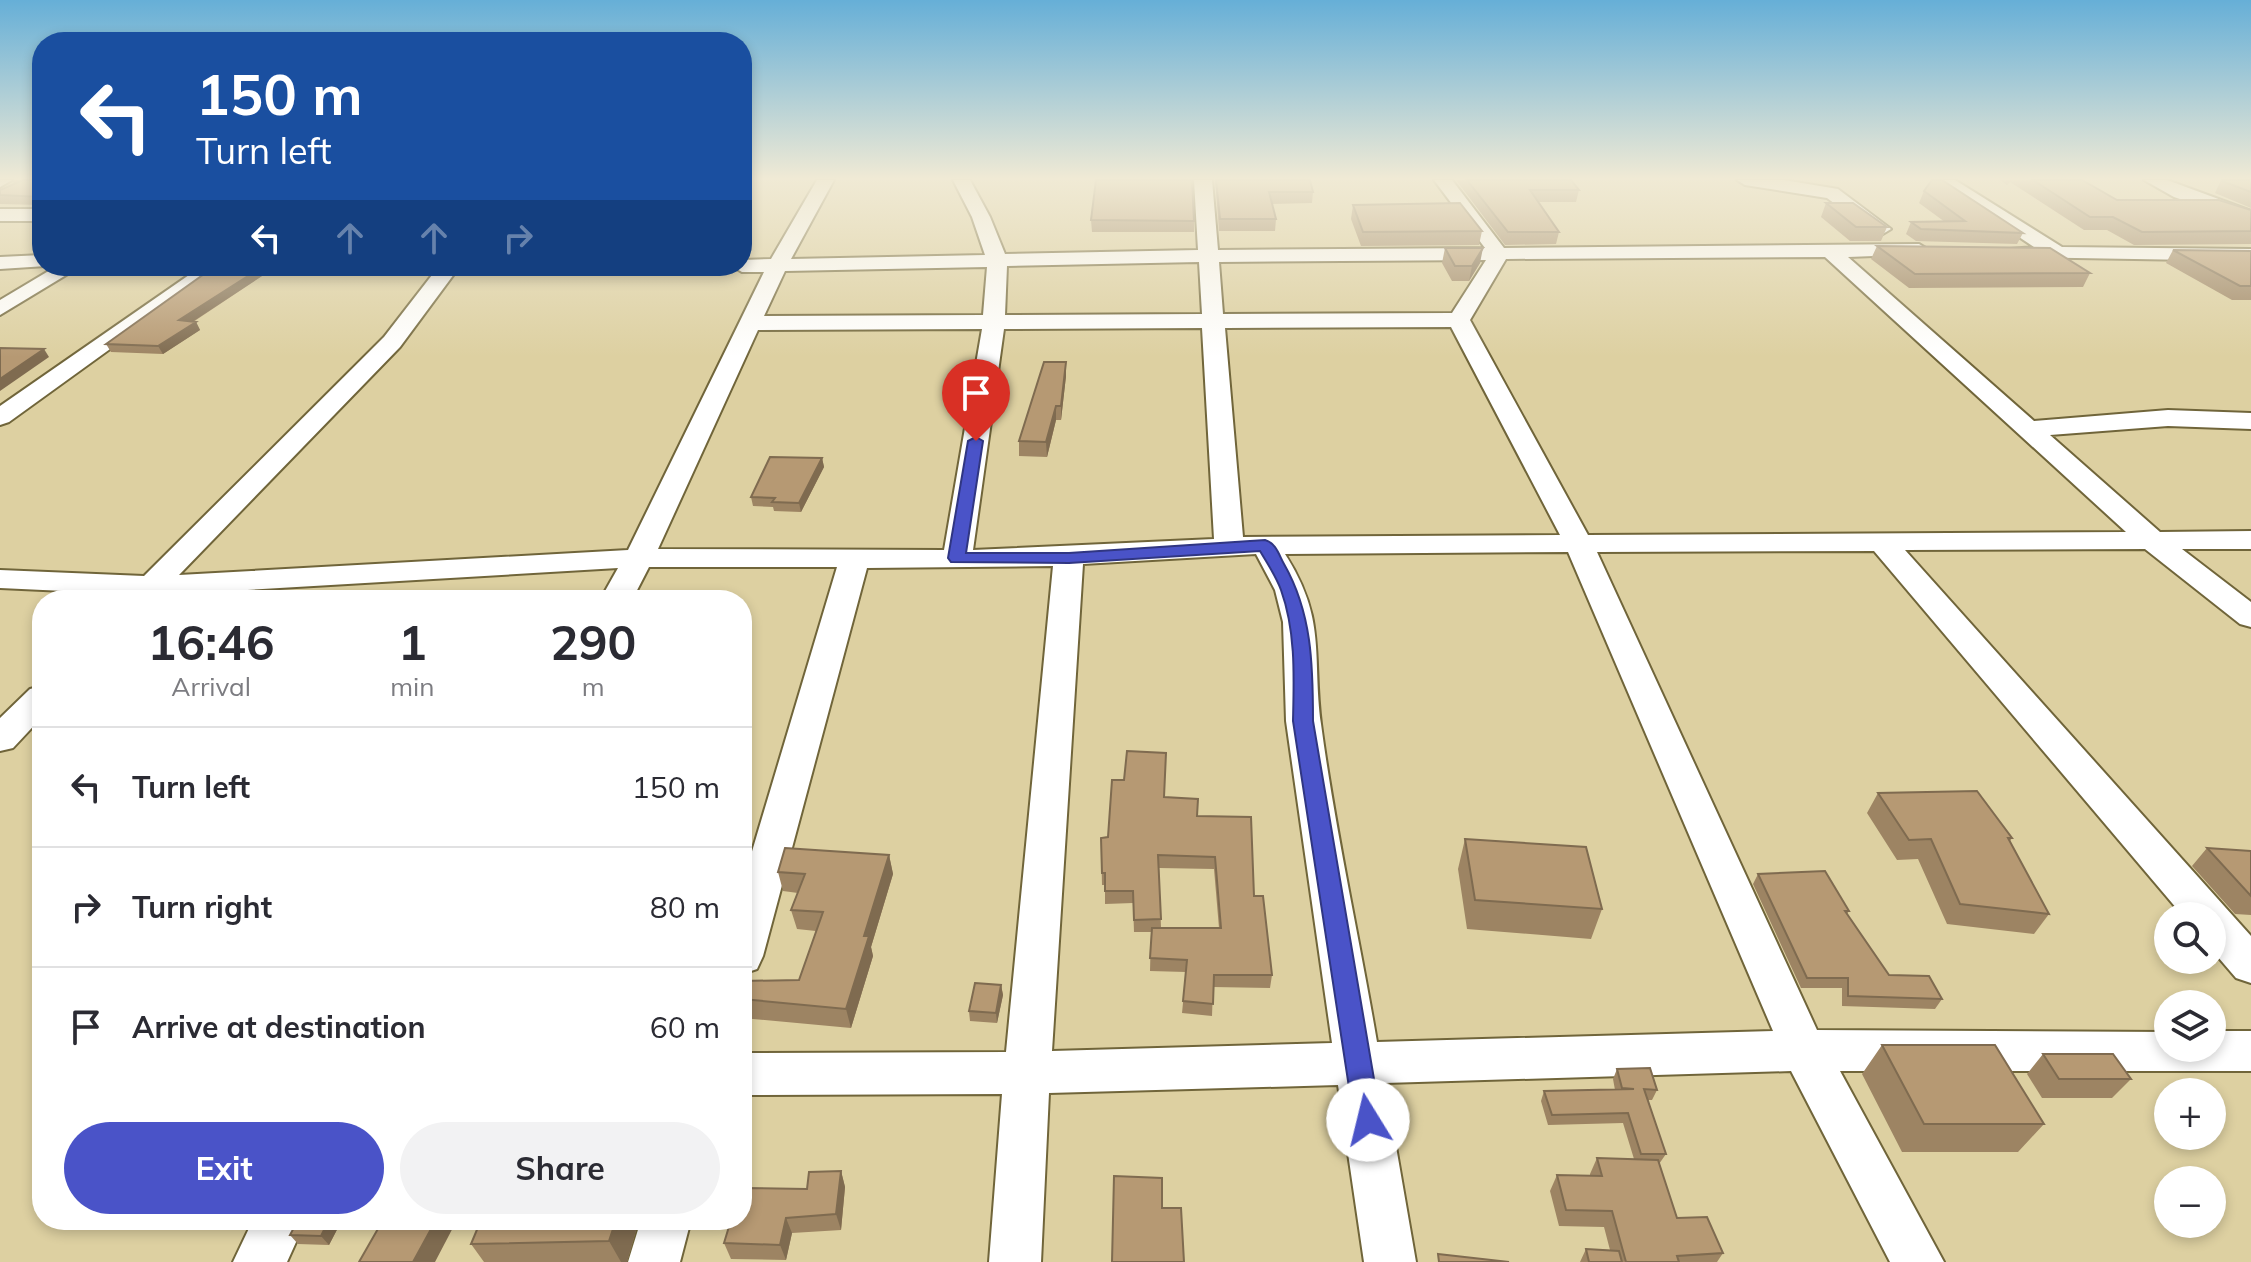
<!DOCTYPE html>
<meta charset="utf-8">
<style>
body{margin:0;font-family:Mulish,sans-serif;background:#f2f2f3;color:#2b2b33;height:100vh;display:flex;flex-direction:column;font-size:30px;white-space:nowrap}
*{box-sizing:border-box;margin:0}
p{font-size:26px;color:#7c7c81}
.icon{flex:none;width:44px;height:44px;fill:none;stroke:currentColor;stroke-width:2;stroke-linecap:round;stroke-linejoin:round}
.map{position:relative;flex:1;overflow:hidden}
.panel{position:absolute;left:32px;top:590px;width:720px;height:640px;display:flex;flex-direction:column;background:#fff;border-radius:32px;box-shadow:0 4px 12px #0003}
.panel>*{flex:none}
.banner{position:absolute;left:32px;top:32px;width:720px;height:244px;border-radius:32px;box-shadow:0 4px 12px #0003;background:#1a4fa0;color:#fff;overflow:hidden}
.controls{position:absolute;left:2154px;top:902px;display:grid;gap:16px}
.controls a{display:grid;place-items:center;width:72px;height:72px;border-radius:50%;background:#fff;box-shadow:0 4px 12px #0003;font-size:40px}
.pin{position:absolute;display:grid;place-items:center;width:68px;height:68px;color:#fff;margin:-82px -34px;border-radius:50% 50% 50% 0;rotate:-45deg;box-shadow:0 0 8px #0007}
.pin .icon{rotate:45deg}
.me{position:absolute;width:88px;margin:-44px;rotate:351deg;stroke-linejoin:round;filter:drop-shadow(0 0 6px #0008)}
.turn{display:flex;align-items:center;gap:28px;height:168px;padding:0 32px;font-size:36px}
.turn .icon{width:104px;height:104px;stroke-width:2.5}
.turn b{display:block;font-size:56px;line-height:68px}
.lanes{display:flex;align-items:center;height:76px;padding:0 32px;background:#0003;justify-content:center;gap:40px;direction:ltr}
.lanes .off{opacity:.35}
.eta{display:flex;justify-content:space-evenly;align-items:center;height:136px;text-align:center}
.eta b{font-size:48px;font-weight:700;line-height:56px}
.cta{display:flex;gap:16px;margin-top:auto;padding:16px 32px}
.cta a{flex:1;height:92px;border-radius:48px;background:#4a53c8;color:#fff;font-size:32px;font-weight:700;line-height:92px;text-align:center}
.cta a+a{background:#f2f2f3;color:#2b2b33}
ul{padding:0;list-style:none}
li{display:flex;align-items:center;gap:24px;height:120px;padding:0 32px;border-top:2px solid #e1e1e2}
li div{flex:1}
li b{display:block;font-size:30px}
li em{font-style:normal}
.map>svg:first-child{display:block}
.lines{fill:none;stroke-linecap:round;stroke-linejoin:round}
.street-casing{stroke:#70653a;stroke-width:4}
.street{fill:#fff;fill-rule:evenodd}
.wall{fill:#9d8463;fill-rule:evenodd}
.shaded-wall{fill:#7f6b50}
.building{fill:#b69973;stroke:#7f6b50;stroke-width:2}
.route{fill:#4a53c8;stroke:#303682;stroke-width:2}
</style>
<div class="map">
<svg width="2251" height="1262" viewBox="0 0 2251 1262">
<rect width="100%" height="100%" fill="#ddd0a1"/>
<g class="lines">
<defs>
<path id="street" d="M0,180H12L0,187Z
M817,180H834L791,259L985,255L972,217L953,180H970L990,217L1005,254L1198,250L1194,180H1212L1218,250L1485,248L1434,180H1452L1504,248L1919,244L1929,250L1926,254L1848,257L2034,421L2168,410L2251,413V429L2168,426L2050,435L2160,532L2251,531V549H2182L2251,602V627L2240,624L2145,549L1905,550L2251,936V983L2236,978L2212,950V916H2183L1874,551L1597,552L1817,1030L2168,1032V1048H2212V1031H2251V1071H1840L1944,1262H1890L1791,1071L1385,1083L1416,1262H1364L1338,1085L1049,1093L1041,1262H989L1002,1094L742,1095V1053L1006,1052L1053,566L867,568L763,956L757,969L742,974V885L837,567H649L632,600H600L618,568L161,595L155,600H133L129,594L0,588V570L144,576L384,337L439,266H460L400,347L179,575L628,550L764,272H742L732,266H742V260L771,259ZM1825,257L2126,532L1588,535L1470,320L1506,259ZM1486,260L1452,313L1223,314L1219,262ZM1199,262L1202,314L1005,315L1007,266ZM987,267L983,315L764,316L785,271ZM1451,327L1560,535L1243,537L1225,328ZM1202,328L1214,539L973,550L1004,329ZM982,329L944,550L658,549L758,330ZM1568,552L1773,1031L1377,1042C1359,936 1335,830 1321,724C1312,654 1327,620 1285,554ZM1256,554L1275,590L1283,622L1286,721L1332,1043L1052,1051L1083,564Z
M1737,180H1784L1838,189L1891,229L1881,235L1874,233L1827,198L1745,185Z
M1934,180H1955L2062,247L2251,249V261L2010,257L2007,253L2010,249L2034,247Z
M2144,180H2167L2251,211V223L2174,197Z
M0,209H42V221H0Z
M42,255V266H46L0,269V257Z
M57,266H81L0,315V300Z
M202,266H225L9,422L0,425V406Z
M42,686V717L13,748L0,751V718L30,689Z
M253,1220H306L287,1262H233Z
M641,1220H691L680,1262H628Z"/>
</defs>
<use href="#street" class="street-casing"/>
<use href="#street" class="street"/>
</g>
<path class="wall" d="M12,180H42V205L0,204V190L14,184Z
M1215,180H1310L1313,192L1312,203L1271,204L1276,219L1275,231H1219Z
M1456,180H1571L1579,190L1576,202H1538L1559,232L1556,244L1505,245Z
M2000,180H2082L2117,200L2251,210V244L2134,245L2107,230H2084L2010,182L2007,185Z
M2221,180H2251V208L2215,193Z
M1924,191L2023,233L2017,244L1916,241L1906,234L1911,222H1945L1919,203Z
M1826,203L1887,227L1881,241H1850L1821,217Z
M1353,205L1482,231L1479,245L1361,246L1351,219Z
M1091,220L1194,221V232H1092Z
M1877,246L2090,273L2083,287L1909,288L1871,259Z
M1445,248L1480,263L1469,281H1452L1442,263Z
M2173,250L2251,251V300H2232L2166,263Z
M265,274L193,322H196L200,330L163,354L111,352L106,344Z
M1066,362V376L1061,420H1056L1047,457L1019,456V441Z
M822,458L824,467L801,512L774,511L773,507L753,506L751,497Z
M1878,793L2012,838L2010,841L2049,914L2034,934L1947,924L1918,859L1897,860L1867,813Z
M1164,797L1197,816L1254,896L1272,975L1270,988L1213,987L1212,1016L1182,1013L1186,972L1150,971L1151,932H1134L1133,903L1105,904V885H1102L1101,838L1108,837ZM1159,868L1214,869L1219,928H1161Z
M1465,839L1602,909L1591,939L1467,929L1458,869Z
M2207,848L2251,851V915L2235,914L2192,866Z
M889,855L893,874L871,947L873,956L851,1028L742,1018V981L799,980L816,931L797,929L791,910L798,893L783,891L778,872Z
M1758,874L1849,911L1847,914L1889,975L1942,999L1935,1009L1842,1006V988H1801L1753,884Z
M1001,985L1003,995L997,1023L970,1021L969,1011Z
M1882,1045L2044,1124L2018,1152H1902L1862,1074Z
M2043,1054L2131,1079L2112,1098H2042L2027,1074Z
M1617,1069L1657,1090L1652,1100H1648L1666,1154L1659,1164L1677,1218L1723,1253L1717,1262H1580L1586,1249L1610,1250L1604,1227L1559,1226L1550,1191L1557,1175L1590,1176V1174L1597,1158L1634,1159L1623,1123L1548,1125L1541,1101L1544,1091L1615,1090L1613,1079Z
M841,1171L845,1187L841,1230L792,1233L786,1260L731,1259L724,1243L807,1189Z
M298,1220H342L329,1245L298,1244L290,1235Z
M481,1220H639L627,1262H484L471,1244Z"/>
<path class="shaded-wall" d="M1483,248L1480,263L1469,281L1472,266Z
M262,267L265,274L183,328L179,320Z
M196,322L200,330L163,354L158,346Z
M44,349L49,357L0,391V379Z
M1066,362V376L1061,420V406Z
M1056,406V420L1047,457L1046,442Z
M822,458L824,467L801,512L799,503Z
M745,657L750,675L742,698V666Z
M742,699L746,714L742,726Z
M889,855L893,874L871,947L873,956L851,1028L846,1009L864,936Z
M1001,985L1003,995L997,1023L996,1013Z
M841,1171L845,1187L841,1230L836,1214Z
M786,1218L792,1233L786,1260L780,1245Z
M329,1220H342L329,1245L321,1236Z
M436,1220H457L435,1262H413Z
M616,1220H639L627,1262H621L609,1241Z"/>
<path class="building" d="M23,180H42V197L0,195V190Z
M1096,180H1192L1194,221L1091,220Z
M1216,180H1310L1313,192H1269L1276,219H1220Z
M1467,180H1571L1579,190H1530L1559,232H1508Z
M1932,180H1942L2023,233L1921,229L1911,222L1965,221L1924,191Z
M2033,180H2082L2117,200H2219L2251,210V231L2142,232L2113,217H2090Z
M2251,180V192L2222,181V180Z
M1460,203L1482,231L1363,232L1353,205Z
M1826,203H1853L1887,227H1856Z
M1877,246L2050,248L2090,273L1915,274Z
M1445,248H1483L1472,266H1455Z
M2173,250L2251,251V286H2240Z
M223,266L262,267L179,320L196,322L158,346L106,344L214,267Z
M0,348L44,349L0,379Z
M1044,362H1066L1061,406H1056L1046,442L1019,441Z
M770,457L822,458L799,503L772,502L775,498L751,497Z
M1127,751L1166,753L1164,797L1198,799L1197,816L1251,817L1254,896H1263L1272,975H1214L1213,1004L1183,1001L1187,960L1150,958L1152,928H1221L1215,857L1158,855L1161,919L1134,920L1133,891H1105V873H1102L1101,838L1108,837L1112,780H1124Z
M1977,791L2012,838H2008L2049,914L1960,904L1931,839L1909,840L1878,793Z
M1465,839L1586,847L1602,909L1475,900Z
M785,848L889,855L864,936H869L846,1009L742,999V981L799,980L823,912L791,910L805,874L778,872Z
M2207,848L2251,851V896Z
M1825,871L1849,911H1845L1889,975L1929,976L1942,999L1848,996V978H1807L1758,874Z
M975,983L1001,985L996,1013L969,1011Z
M1882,1045H1995L2044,1124H1924Z
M2043,1054H2113L2131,1079H2059Z
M1650,1068L1657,1090L1644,1089L1666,1154H1641L1628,1113L1552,1115L1544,1091L1634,1089L1622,1088L1617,1069Z
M1597,1158L1658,1160L1677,1218L1707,1217L1723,1253L1677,1256L1679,1262H1626L1612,1211L1566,1210L1557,1175L1602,1176Z
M841,1171L836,1214L786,1218L780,1245L724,1243L731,1220H742V1188L807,1189L809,1172Z
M1114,1176L1162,1178V1208H1181L1184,1262H1112Z
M298,1220H329L321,1236L290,1235Z
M383,1220H436L413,1262H359Z
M481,1220H616L609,1241L471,1244Z
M1586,1249L1619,1251L1622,1262H1589Z
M1438,1254L1509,1262H1439Z"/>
<linearGradient id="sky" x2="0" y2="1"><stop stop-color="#66afd7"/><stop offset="0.5" stop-color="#f0ead5"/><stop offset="1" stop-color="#f0ead5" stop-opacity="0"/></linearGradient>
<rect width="2251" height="357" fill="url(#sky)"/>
<path class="route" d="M976,437L983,441L966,553H1069L1265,540C1276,543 1279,555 1284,564C1312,613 1313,665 1313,721L1381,1120L1377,1129L1368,1133L1358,1129L1354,1120L1293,721C1294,677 1296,632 1281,590C1276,576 1267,563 1260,551L1069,563L951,562L948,558L968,441Z"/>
</svg>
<div class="controls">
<a><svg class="icon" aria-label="search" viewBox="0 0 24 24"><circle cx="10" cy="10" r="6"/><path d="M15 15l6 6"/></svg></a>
<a><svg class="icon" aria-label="layers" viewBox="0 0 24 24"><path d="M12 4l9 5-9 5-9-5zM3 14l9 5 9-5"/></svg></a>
<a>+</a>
<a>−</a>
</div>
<div class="pin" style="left:976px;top:441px;background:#d93025"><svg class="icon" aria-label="arrive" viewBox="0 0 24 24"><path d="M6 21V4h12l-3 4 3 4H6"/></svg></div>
<svg class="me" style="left:1368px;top:1120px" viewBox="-20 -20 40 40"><circle r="19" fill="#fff"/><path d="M0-13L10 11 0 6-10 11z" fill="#4a53c8"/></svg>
<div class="banner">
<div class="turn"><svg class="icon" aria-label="left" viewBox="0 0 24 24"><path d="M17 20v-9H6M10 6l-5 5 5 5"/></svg><div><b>150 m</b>Turn left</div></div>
<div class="lanes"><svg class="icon" aria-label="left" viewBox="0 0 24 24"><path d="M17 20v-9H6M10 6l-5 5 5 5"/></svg><svg class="icon off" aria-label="ahead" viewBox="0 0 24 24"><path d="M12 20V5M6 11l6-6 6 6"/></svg><svg class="icon off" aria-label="ahead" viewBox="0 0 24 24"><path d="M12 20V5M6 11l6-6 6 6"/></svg><svg class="icon off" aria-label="right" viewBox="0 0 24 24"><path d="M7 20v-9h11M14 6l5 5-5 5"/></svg></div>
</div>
<section class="panel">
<div class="eta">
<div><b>16:46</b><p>Arrival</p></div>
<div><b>1</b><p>min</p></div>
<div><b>290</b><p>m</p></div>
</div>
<ul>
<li><svg class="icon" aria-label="left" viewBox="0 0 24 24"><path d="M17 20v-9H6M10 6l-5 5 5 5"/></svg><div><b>Turn left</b></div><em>150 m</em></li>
<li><svg class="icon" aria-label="right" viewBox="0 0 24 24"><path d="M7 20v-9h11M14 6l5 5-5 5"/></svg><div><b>Turn right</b></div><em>80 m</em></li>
<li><svg class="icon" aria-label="arrive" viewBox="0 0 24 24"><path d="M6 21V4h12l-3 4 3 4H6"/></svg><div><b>Arrive at destination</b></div><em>60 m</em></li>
</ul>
<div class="cta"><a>Exit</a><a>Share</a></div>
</section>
</div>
